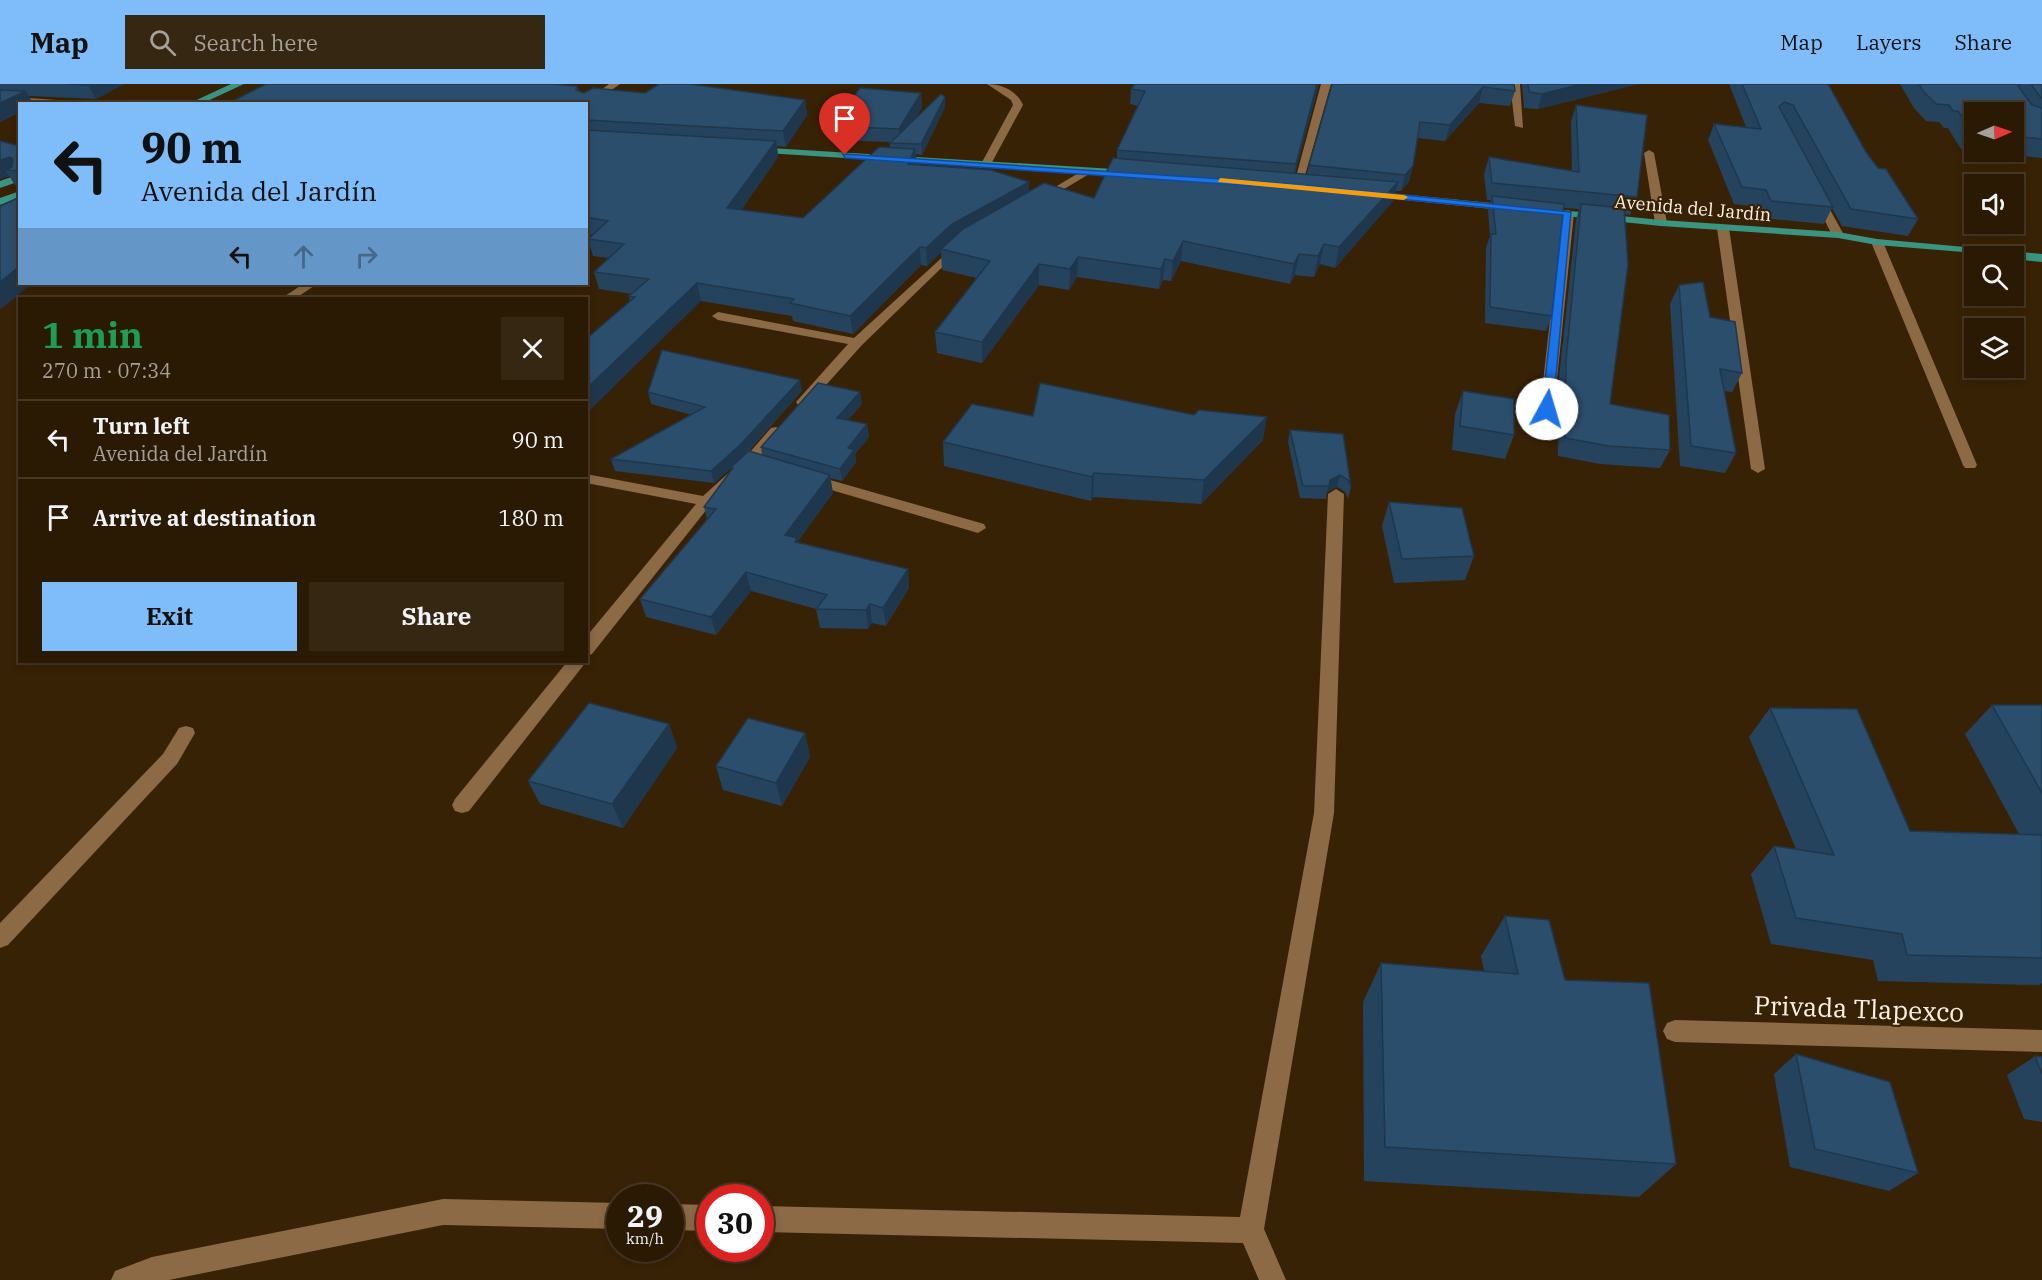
<!DOCTYPE html>
<meta charset="utf-8">
<style>
body{margin:0;font-family:"IBM Plex Serif",serif;background:#362713;color:#f1f3f6;height:100vh;display:flex;flex-direction:column;font-size:22px;white-space:nowrap}
*{box-sizing:border-box;margin:0}
p{font-size:20px;color:#a5a19a}
.icon{flex:none;width:33px;height:33px;fill:none;stroke:currentColor;stroke-width:2;stroke-linecap:round;stroke-linejoin:round}
.map{position:relative;flex:1;overflow:hidden}
.drawer{position:absolute;left:18px;top:213px;width:570px;height:366px;display:flex;flex-direction:column;background:#2a1a04;border-radius:0px;box-shadow:0 3px 9px #0003,0 0 0 2px #463826}
.drawer>*{flex:none}
.banner{position:absolute;left:18px;top:18px;width:570px;height:183px;border-radius:0px;box-shadow:0 3px 9px #0003,0 0 0 2px #463826;background:#7ebdf9;color:#111;overflow:hidden}
.needle{width:39px;rotate:88deg}
.controls{position:absolute;left:1964px;top:18px;display:grid;gap:12px}
.controls a{display:grid;place-items:center;width:60px;height:60px;border-radius:0px;background:#2a1a04;box-shadow:0 3px 9px #0003,0 0 0 2px #463826;font-size:30px}
.speed{position:absolute;left:606px;top:1100px;display:flex;gap:12px;font-size:30px;font-weight:700;text-align:center}
.speed>*{display:grid;place-content:center;width:78px;height:78px;border-radius:50%;background:#2a1a04;box-shadow:0 3px 9px #0003,0 0 0 2px #463826;line-height:1}
.speed small{font-size:15px;font-weight:400}
.speed .limit{border:9px solid #d22;background:#fff;color:#111}
.pin{position:absolute;display:grid;place-items:center;width:51px;height:51px;color:#fff;margin:-62px -26px;border-radius:50% 50% 50% 0;rotate:-45deg;box-shadow:0 0 6px #0007}
.pin .icon{rotate:45deg}
.me{position:absolute;width:66px;margin:-33px;rotate:6deg;stroke-linejoin:round;filter:drop-shadow(0 0 4px #0008)}
.turn{display:flex;align-items:center;gap:21px;height:126px;padding:0 24px;font-size:27px}
.turn .icon{width:78px;height:78px;stroke-width:2.5}
.turn b{display:block;font-size:42px;line-height:51px}
.lanes{display:flex;align-items:center;height:57px;padding:0 24px;background:#0003;justify-content:center;gap:30px;direction:ltr}
.lanes .off{opacity:.35}
.round{display:grid;place-items:center;flex:none;width:63px;height:63px;border-radius:0px;background:#362713}
.summary{display:flex;align-items:center;justify-content:space-between;height:102px;padding:0 24px}
h1{font-size:36px;font-weight:800;line-height:45px;color:#1e9e55}
.button{display:flex;gap:12px;margin-top:auto;padding:12px 24px}
.button a{flex:1;height:69px;border-radius:0px;background:#7ebdf9;color:#111;font-size:24px;font-weight:800;line-height:69px;text-align:center}
.button a+a{background:#362713;color:#f1f3f6}
ul{padding:0;list-style:none}
li{display:flex;align-items:center;gap:18px;height:78px;padding:0 24px;border-top:2px solid #463826}
li div{flex:1}
li b{display:block;font-size:22px}
li em{font-style:normal}
header{display:flex;align-items:center;gap:36px;box-sizing:border-box;height:84px;padding:0 30px;background:#7ebdf9;color:#111}
header strong{font-size:28px}
nav{display:flex;gap:33px;margin-inline-start:auto;font-size:21px}
.search{width:420px;height:54px;background:#362713;display:flex;align-items:center;gap:15px;box-sizing:border-box;padding:0 21px;border-radius:0px;color:#a5a19a;font-size:22px}
.map>svg:first-child{display:block}
.lines{fill:none;stroke-linecap:round;stroke-linejoin:round}
.minor{fill:#8b6a45;fill-rule:evenodd}
.major{fill:#399581;fill-rule:evenodd}
.wall{fill:#26435e}
.shaded-wall{fill:#1f374c}
.building{fill:#2c4e6d;stroke:#1f374c;stroke-width:1.5}
.route{fill:#1a73e8;stroke:#114b97;stroke-width:1.5}
.slow{fill:#f59e0b}
.labels{text-anchor:middle;dominant-baseline:central;stroke-width:4.5;stroke-linejoin:round;paint-order:stroke}
.far-street-label{font-size:18px;fill:#fef2e6;stroke:#382206}
.near-street-label{font-size:26px;fill:#fef2e6;stroke:#382206}
</style>
<header>
<strong>Map</strong>
<div class="search"><svg class="icon" aria-label="search" viewBox="0 0 24 24"><circle cx="10" cy="10" r="6"/><path d="M15 15l6 6"/></svg>Search here</div>
<nav><a>Map</a><a>Layers</a><a>Share</a></nav>
</header>
<div class="map">
<svg width="2042" height="1196" viewBox="0 0 2042 1196">
<rect width="100%" height="100%" fill="#382206"/>
<g class="lines">
<path class="minor" d="M609,0H620L589,22L582,20Z
M987,0C1002,0 1017,7 1023,21L991,80L986,83L981,80L1013,21L1011,16Z
M1321,0H1331L1302,102L1293,104Z
M1510,0H1520L1523,44L1515,42Z
M0,12L71,17L75,20L0,18Z
M1649,66L1654,69L1667,139L1661,142L1655,139L1644,69Z
M1087,84L1096,86L1044,117L1035,115Z
M1814,111L1823,113L1844,151L1842,153L1832,151L1813,113Z
M1568,126L1574,129L1554,325L1547,329L1540,325L1562,129Z
M1723,141L1729,144L1765,385L1758,389L1751,385L1717,144Z
M1877,155L1883,158L1977,381L1975,384H1965L1963,381L1871,158Z
M959,158L965,161L963,163L862,261L808,321H798L796,318L848,260L718,236L712,232L718,228L854,254Z
M303,200H317L296,214H282Z
M776,343L783,347L781,350L754,381L711,420L592,570L586,572V553L696,420L586,399V390L703,412L744,375L771,344Z
M809,390L984,440L986,444L978,449L804,398L802,395L804,392Z
M1336,405L1344,410L1334,729L1264,1145L1286,1196H1259L1243,1159L760,1148V1122L1240,1133L1314,729L1328,410Z
M567,578H586L469,727L462,729L455,727L452,721L455,715Z
M186,642L193,644L195,649L177,680L8,861L0,864V839L163,670L179,644Z
M1675,936L2042,946V968L1675,958L1667,955L1663,947L1667,939Z
M443,1115L620,1119V1145L443,1141L169,1196H111L115,1187L152,1173Z
M670,1120L710,1121V1147L670,1146Z"/>
<path class="major" d="M231,0H244L201,20H188Z
M753,63L1130,86L1135,89L1130,92L749,68V64Z
M20,90V97L0,104V97Z
M20,107V114L0,121V114Z
M1369,107L1512,121L1517,124L1512,127L1365,112V108Z
M1540,124L1661,136L1838,148L1877,155L2042,170V178L2013,175V172L1877,161L1838,154L1661,142L1536,129L1534,127Z"/>
</g>
<path class="wall" d="M0,0H124L96,15L29,12L33,20L20,28L0,38Z
M1135,0H1319L1295,89L1307,90L1309,81L1332,0H1514L1515,7L1510,22L1479,19L1445,57L1418,54L1409,98L1401,107H1395L1393,117L1335,184L1320,180L1314,193L1295,191L1290,200L1181,177L1171,197L1163,196L1159,205L1077,193L1069,206L1039,201L982,279L937,269L935,248L977,194L942,186L941,168L927,182L921,181L853,250L793,237L792,232L701,217L630,218L629,212L632,210L599,205L594,188L609,174L593,172L588,155L593,151L586,150V20H227L577,2L579,7L584,9H645L805,16L807,31L786,63L777,62L778,73L741,126L803,134L890,63V58L833,56L831,42L921,9L922,23L915,35L945,23L922,71L916,70L917,80L1029,108L1094,114L1117,74V66L1138,22L1130,20L1131,5Z
M1522,0H1638L1538,25L1524,24Z
M1729,0H1828L1866,68L1918,135L1908,152L1842,142L1832,124L1824,140L1763,134L1757,123L1734,120L1708,56L1714,40L1746,43Z
M1900,0H2042V74L1986,68H2013V28H1974V66L1961,65L1948,44H1944L1939,38L1926,37L1914,24Z
M1576,21L1637,113L1630,131L1625,130L1610,320L1670,366L1660,384L1600,380L1558,372L1559,294L1576,136L1579,125L1564,124L1552,232L1546,247L1485,239L1486,164L1490,152L1488,127L1491,116H1487L1484,90L1489,73L1572,87L1571,38Z
M0,57L20,62V102L15,101L9,92L0,95Z
M1679,201L1710,233L1742,289L1732,308L1724,307L1736,369L1725,389L1680,382L1670,220Z
M802,307L745,371H762L761,363L862,320L848,336L867,340L869,353L855,370L856,378L842,397L830,394L833,409L798,457V458L908,485L909,504L886,542L872,539L868,545L820,544L816,525L751,507L716,551L646,533L640,515L707,435L704,423L731,386V384L714,399L615,387L611,375L692,331L651,320L648,308Z
M1463,307L1514,351L1505,375L1452,366L1455,330Z
M1033,332L1263,356L1201,420L1093,413L1091,417L944,382L943,358Z
M1290,346L1343,350L1351,403L1348,415L1345,408L1337,403L1327,408L1326,415L1300,414L1288,358Z
M1389,418L1474,472L1465,496L1394,499L1382,442Z
M1992,621H2042V899L2039,901L1878,897L1873,876L1771,860L1751,790L1774,762L1796,765L1749,653L1770,624L1910,747L2019,750L1965,650Z
M669,640L677,664L623,744L540,720L528,697Z
M805,649L810,673L782,722L723,706L716,682Z
M1505,832L1565,896L1676,1080L1639,1113L1364,1097L1363,918L1381,879L1484,887L1481,872Z
M1796,970L1918,1089L1889,1107L1790,1083L1774,990Z
M2035,972L2042,973V1038L2024,1035L2007,991Z"/>
<path class="shaded-wall" d="M90,0H124L96,15L88,1Z
M1317,0H1319L1293,96L1296,80Z
M1581,0H1638L1538,25L1542,10Z
M1483,3L1479,19L1445,57L1450,41Z
M26,7L33,20H20V28L0,38V19Z
M921,9L922,23L900,59L899,45Z
M945,13V23L922,71L921,60Z
M805,16L807,31L786,63L783,47Z
M776,57L778,73L731,141L727,124Z
M915,65L917,81L908,80Z
M10,73L19,87L5,86L9,92L0,95V76Z
M1413,82L1409,98L1401,107L1405,91Z
M1029,98V114L941,165V168L927,182L926,164L952,140Z
M1398,98L1393,117L1335,184L1339,163Z
M1183,157L1181,177L1171,197L1173,177Z
M1324,160L1320,180L1314,193L1318,172Z
M920,163L921,181L853,250L850,232Z
M1299,170L1295,191L1290,200L1294,180Z
M1078,173L1077,193L1069,206L1070,185Z
M1165,175L1163,196L1159,205L1161,185Z
M1039,180V201L982,279V258Z
M20,182V200H31L1,225L0,224V198Z
M697,199L701,217L586,330V305Z
M800,296L802,307L742,373L714,399L711,387Z
M860,308L862,320L839,346L837,334Z
M1267,333L1263,356L1201,420L1204,396Z
M867,340L869,353L855,370L856,378L842,397L840,385L848,364Z
M1094,389L1093,413L1091,417L1092,393Z
M830,391L833,409L798,457L801,473L785,451Z
M1340,391L1337,403L1327,408L1330,396Z
M908,485L909,504L886,542L883,524Z
M746,488L751,507L716,551L711,533Z
M870,520L872,539L868,545L866,526Z
M669,640L677,664L623,744L612,720Z
M805,649L810,673L782,722L776,699Z"/>
<path class="building" d="M67,0H90L88,1Z
M266,0H552L577,2L576,6L584,9L593,4L645,9L659,0H690L805,16L783,47L586,36V20H227Z
M1135,0H1317L1296,80L1117,66L1145,7L1131,5Z
M1332,0H1514L1515,7L1483,3L1450,41L1420,38L1413,82L1405,91L1309,81Z
M1528,0H1581L1542,10L1529,8Z
M1742,0H1828L1866,68L1878,84L1886,85L1918,135L1851,125L1793,21L1784,18L1779,23L1833,123L1771,117L1766,106L1742,103L1714,40L1761,45Z
M1919,0H2020L2018,2L2032,21L2042,24V55L2013,52V28H1974V48L1972,47L1958,27H1953L1949,21L1936,20L1923,7Z
M2031,0H2042V14H2041Z
M860,4L921,9L899,45L831,42Z
M0,6L26,7L0,19Z
M941,10L945,13L921,60L890,59Z
M1576,21L1647,31L1637,113L1492,99L1489,73L1579,88Z
M586,46L776,57L727,124L803,134L879,63L915,65L908,80L991,86L1029,98L952,140L926,164L920,163L850,232L790,219L794,215L697,199L586,305V255L635,213L629,212L649,195L594,188L624,160L588,155L608,137L586,133Z
M0,57L20,62V87L5,86L12,83L13,75L10,73L0,76Z
M1113,74L1398,98L1339,163L1324,160L1318,172L1299,170L1294,180L1183,157L1173,177L1165,175L1161,185L1078,173L1070,185L1039,180L982,258L935,248L990,177L941,165L963,145L1044,99L1094,114Z
M1492,112L1564,120L1552,232L1490,223L1491,150H1496Z
M20,113V182L0,198V122Z
M1581,120L1624,124L1628,180L1610,320L1669,331L1670,366L1609,362L1565,354L1566,277Z
M1703,198L1710,233L1735,238L1742,289L1720,285L1736,369L1691,362L1679,201Z
M662,266L800,296L740,361L711,387L611,375L705,323L648,308Z
M818,299L860,308L837,334L867,340L848,364L854,366L840,385L761,363Z
M1040,299L1194,331L1199,326L1267,333L1204,396L1094,389L1092,393L943,358L972,320L1033,332Z
M1463,307L1514,315V351L1460,342Z
M1290,346L1343,350L1351,403L1348,396L1340,391L1330,396L1329,402H1303Z
M749,367L830,391L785,451L797,454L795,458L908,485L883,524L870,520L866,526L816,525L827,511L746,488L711,533L640,515L716,425L704,423L733,384L731,383Z
M1389,418L1462,424L1474,472L1402,475Z
M589,619L669,640L612,720L528,697Z
M1992,621H2042V709Z
M1770,624L1857,625L1910,747L2042,751V874L1907,871L1902,850L1796,834L1774,762L1834,771Z
M748,634L805,649L776,699L716,682Z
M1505,832L1549,836L1565,896L1649,899L1676,1080L1385,1063L1381,879L1518,890Z
M1796,970L1890,998L1918,1089L1815,1065Z
M2035,972L2042,973V990Z"/>
<path class="route" d="M843,70L1297,100L1571,128L1553,325L1547,329L1542,325L1563,131L1297,105L845,74Z"/>
<path class="slow" d="M1220,94L1404,111L1408,113L1404,116L1218,98Z"/>
<g class="labels">
<g class="far-street-label">
<text transform="translate(1693 124) rotate(5)">Avenida del Jardín</text>
</g>
<g class="near-street-label">
<text transform="translate(1859 924) rotate(2)">Privada Tlapexco</text>
</g>
</g>
</svg>
<div class="controls">
<a><svg class="needle" viewBox="-14 -14 28 28"><path d="M0-13l5 13h-10z" fill="#e53935"/><path d="M0 13l5-13h-10z" fill="#a5a19a"/></svg></a>
<a><svg class="icon" aria-label="sound" viewBox="0 0 24 24"><path d="M4 9h4l5-4v14l-5-4H4zM17 9q2 3 0 6"/></svg></a>
<a><svg class="icon" aria-label="search" viewBox="0 0 24 24"><circle cx="10" cy="10" r="6"/><path d="M15 15l6 6"/></svg></a>
<a><svg class="icon" aria-label="layers" viewBox="0 0 24 24"><path d="M12 4l9 5-9 5-9-5zM3 14l9 5 9-5"/></svg></a>
</div>
<div class="speed"><div>29<small>km/h</small></div><div class="limit">30</div></div>
<div class="pin" style="left:845px;top:71px;background:#d93025"><svg class="icon" aria-label="arrive" viewBox="0 0 24 24"><path d="M6 21V4h12l-3 4 3 4H6"/></svg></div>
<svg class="me" style="left:1547px;top:325px" viewBox="-20 -20 40 40"><circle r="19" fill="#fff"/><path d="M0-13L10 11 0 6-10 11z" fill="#1a73e8"/></svg>
<div class="banner">
<div class="turn"><svg class="icon" aria-label="left" viewBox="0 0 24 24"><path d="M17 20v-9H6M10 6l-5 5 5 5"/></svg><div><b>90 m</b>Avenida del Jardín</div></div>
<div class="lanes"><svg class="icon" aria-label="left" viewBox="0 0 24 24"><path d="M17 20v-9H6M10 6l-5 5 5 5"/></svg><svg class="icon off" aria-label="ahead" viewBox="0 0 24 24"><path d="M12 20V5M6 11l6-6 6 6"/></svg><svg class="icon off" aria-label="right" viewBox="0 0 24 24"><path d="M7 20v-9h11M14 6l5 5-5 5"/></svg></div>
</div>
<section class="drawer">
<div class="summary"><div><h1>1 min</h1><p>270 m · 07:34</p></div><a class="round"><svg class="icon" aria-label="close" viewBox="0 0 24 24"><path d="M6 6l12 12M18 6L6 18"/></svg></a></div>
<ul>
<li><svg class="icon" aria-label="left" viewBox="0 0 24 24"><path d="M17 20v-9H6M10 6l-5 5 5 5"/></svg><div><b>Turn left</b><p>Avenida del Jardín</p></div><em>90 m</em></li>
<li><svg class="icon" aria-label="arrive" viewBox="0 0 24 24"><path d="M6 21V4h12l-3 4 3 4H6"/></svg><div><b>Arrive at destination</b></div><em>180 m</em></li>
</ul>
<div class="button"><a>Exit</a><a>Share</a></div>
</section>
</div>
